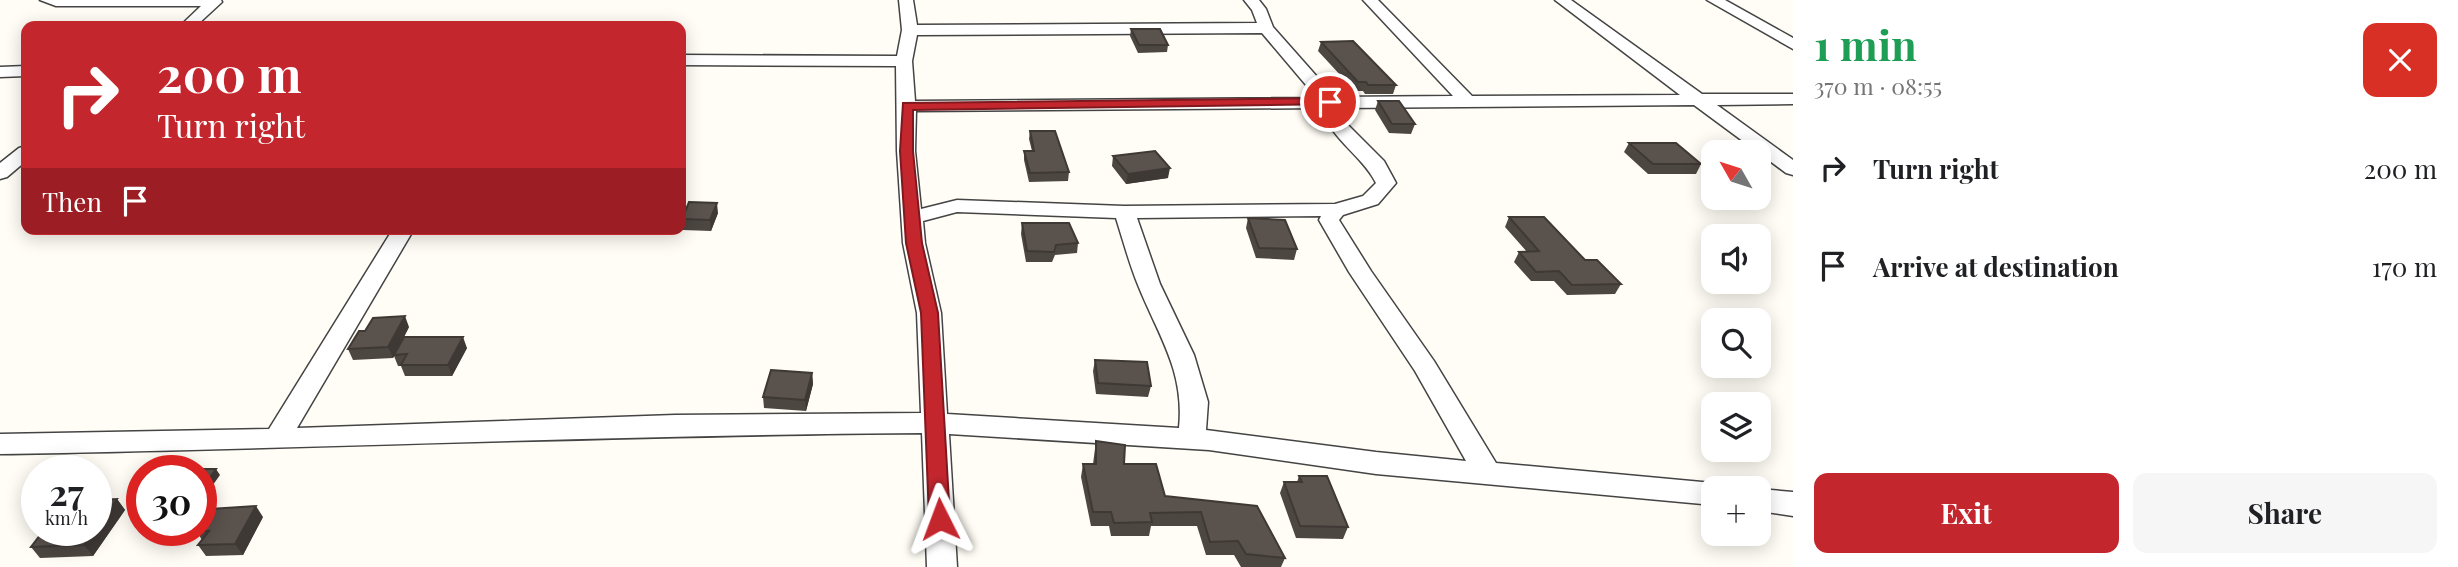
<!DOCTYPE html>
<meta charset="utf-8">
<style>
body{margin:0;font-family:"Playfair Display",serif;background:#f6f6f6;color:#202124;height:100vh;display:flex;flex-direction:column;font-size:26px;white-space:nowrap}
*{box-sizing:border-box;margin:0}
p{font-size:23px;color:#757577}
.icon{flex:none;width:38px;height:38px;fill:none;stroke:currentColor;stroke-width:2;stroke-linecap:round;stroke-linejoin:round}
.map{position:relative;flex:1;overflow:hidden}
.drawer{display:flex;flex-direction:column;background:#fff;width:665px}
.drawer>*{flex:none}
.banner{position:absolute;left:21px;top:21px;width:665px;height:214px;border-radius:14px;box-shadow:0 4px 18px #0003;background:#c4262e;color:#fff;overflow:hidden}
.needle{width:46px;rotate:309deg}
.controls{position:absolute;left:1701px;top:140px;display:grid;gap:14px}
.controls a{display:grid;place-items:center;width:70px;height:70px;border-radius:14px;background:#fff;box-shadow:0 4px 18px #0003;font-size:35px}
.speed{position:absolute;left:21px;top:455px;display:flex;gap:14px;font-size:35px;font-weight:700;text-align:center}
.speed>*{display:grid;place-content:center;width:91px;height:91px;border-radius:50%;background:#fff;box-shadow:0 4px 18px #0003;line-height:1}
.speed small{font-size:18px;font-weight:400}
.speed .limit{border:10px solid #d22;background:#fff;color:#111}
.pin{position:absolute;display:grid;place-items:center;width:60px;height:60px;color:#fff;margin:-30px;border:4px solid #fff;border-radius:50%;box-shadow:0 2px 7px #0007}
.me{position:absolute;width:77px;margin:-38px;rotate:357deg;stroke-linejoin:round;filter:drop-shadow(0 0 5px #0008)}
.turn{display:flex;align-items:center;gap:24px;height:147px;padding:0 21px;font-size:32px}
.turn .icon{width:91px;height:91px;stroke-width:2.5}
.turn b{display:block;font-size:49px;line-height:60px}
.then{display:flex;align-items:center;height:66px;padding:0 21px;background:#0003;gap:14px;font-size:26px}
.round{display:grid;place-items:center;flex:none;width:74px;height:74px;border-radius:14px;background:#f6f6f6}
.head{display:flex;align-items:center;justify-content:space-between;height:119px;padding:0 21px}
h1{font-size:42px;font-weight:700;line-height:52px;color:#1e9e55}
.button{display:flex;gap:14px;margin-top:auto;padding:14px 21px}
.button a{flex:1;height:80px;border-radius:14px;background:#c4262e;color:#fff;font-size:28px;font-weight:700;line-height:80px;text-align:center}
.button a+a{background:#f6f6f6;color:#202124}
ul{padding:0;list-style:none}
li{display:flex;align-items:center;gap:21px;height:98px;padding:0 21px}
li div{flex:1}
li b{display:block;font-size:26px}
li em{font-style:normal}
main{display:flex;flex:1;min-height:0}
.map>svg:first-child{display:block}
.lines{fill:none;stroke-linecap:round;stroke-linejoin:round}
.minor-casing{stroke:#444;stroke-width:3}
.minor{fill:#fff;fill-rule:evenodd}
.wall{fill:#4d4742}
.shaded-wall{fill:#3f3936}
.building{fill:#5a524d;stroke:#3f3936;stroke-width:2}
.route{fill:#c4262e;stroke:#7f191e;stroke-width:2}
</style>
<main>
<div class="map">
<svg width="1793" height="567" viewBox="0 0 1793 567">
<rect width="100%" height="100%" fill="#fffdf5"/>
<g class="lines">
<defs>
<path id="minor" d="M40,0H221L222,2L196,26H180L201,6H56Z
M899,0H913L917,25L1257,23L1252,10L1244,0H1259L1266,9L1273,27L1335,97L1453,96L1363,0H1378L1472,96L1680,95L1555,0H1571L1702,94H1793V104L1717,105L1793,160V175L1786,173L1694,105L1340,108L1347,124L1384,161L1396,183L1378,204L1343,215L1339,220L1371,271L1434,361L1496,463L1713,483L1724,488H1713V505L1376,474L1209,450L949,434L957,567H927L922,433C614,435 307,449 0,454V434L269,429L393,229H414L297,428L675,415L921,413L917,313L903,243L897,151L896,66L681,65V55L897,56L902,30ZM1262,33L1317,98L915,101L912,61L917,35ZM1322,108C1330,139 1362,155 1376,183L1363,196L1335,204L1124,206L957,200L921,209L915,151L916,111ZM957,212L1116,218C1123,240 1129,263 1138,285C1158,335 1185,371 1179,428L947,414L941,313L925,243L923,221ZM1321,216L1319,220L1349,272L1415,371L1466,461L1376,452L1206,430L1208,402L1194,355L1160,284L1137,218Z
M1707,0H1725L1793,38V49Z
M26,66V76L0,77V67Z
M26,146V161L7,177L0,179V163L19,148Z
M1759,489L1793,492V516L1759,511Z"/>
</defs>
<use href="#minor" class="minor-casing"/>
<use href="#minor" class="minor"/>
</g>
<path class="wall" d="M1131,29L1168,45L1167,52L1138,53L1130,36Z
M1321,42L1396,85L1393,94H1365L1363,91H1355L1318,51Z
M1378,101L1415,124L1411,134L1389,133L1375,110Z
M1030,131L1069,172L1068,181L1029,182L1024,160V151H1032L1029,139Z
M1629,143L1701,164L1696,174H1648L1624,152Z
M1113,156L1168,178L1126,184L1112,166Z
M718,213L711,231L683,230L682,219Z
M1509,217L1585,260L1621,284L1615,294L1567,295L1554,281H1531L1514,262L1519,252H1527L1505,227Z
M1248,218L1297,249L1294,260L1256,258L1246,228Z
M1022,223L1078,243L1077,253L1055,255L1052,262H1026L1021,234Z
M114,229H144L142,231Z
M409,327L404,337L467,348L452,376H405L401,366H398L394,356L393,358L353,360L348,349Z
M1095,360L1151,386L1148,397L1096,394L1093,371Z
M812,373L813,384L806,411L764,408L763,397Z
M1096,441L1165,496L1257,506L1285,558L1281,567H1241L1234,555H1206L1197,526H1151L1149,536H1111L1109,526H1091L1081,477L1083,464H1093Z
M1299,476L1348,527L1343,539L1296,538L1280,493L1284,482H1297Z
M117,499L125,510L93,556L40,558L31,547Z
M263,517L243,555L206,556L198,545L202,540L197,532Z"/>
<path class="shaded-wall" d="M1170,168L1168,178L1126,184L1128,174Z
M717,203L718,213L711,231L710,220Z
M405,316L409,327L393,358L388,347Z
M463,337L467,348L452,376L448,365Z
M812,373L813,384L806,411L805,400Z
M216,469L220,475L205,496L201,490Z
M117,499L125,510L93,556L84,545L94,530H96V528Z
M256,506L263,517L243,555L235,544Z"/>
<path class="building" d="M1131,29H1160L1168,45H1139Z
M1353,41L1396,85H1368L1366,82H1358L1321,42Z
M1378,101H1399L1415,124H1392Z
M1030,131H1055L1069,172L1030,173L1024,151H1034Z
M1629,143H1676L1701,164H1653Z
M1155,151L1170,168L1128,174L1113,156Z
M689,202L717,203L710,220L682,219Z
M1509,217H1544L1585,260H1597L1621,284L1572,285L1559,271L1536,272L1519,252L1539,251Z
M1248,218L1285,220L1297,249L1259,248Z
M1022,223H1069L1078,243L1056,245L1054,252L1027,251Z
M405,316L388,347L348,349L359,331H365L373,318Z
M404,337H463L448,365H401L407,354L394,355Z
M1095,360L1147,362L1151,386L1098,383Z
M771,370L812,373L805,400L763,397Z
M1096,441L1125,445L1124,464H1156L1165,496L1257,506L1285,558L1246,554L1238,541L1210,542L1201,512L1150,513L1152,522L1114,523L1111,512H1093L1083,464H1096Z
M194,469H216L201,490V471H192Z
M1299,476H1327L1348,527L1300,526L1284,482H1302Z
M117,499L96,528V500Z
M256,506L235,544L198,545L209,531L197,532V530H201V524L210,509Z
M44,530H94L84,545L31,547Z"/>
<path class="route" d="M1330,98L1336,102L1335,104L913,110V151L922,243L938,313L950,519L947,525L940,527L932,525L929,519L921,313L906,243L900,151L903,103Z"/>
</svg>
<div class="controls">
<a><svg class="needle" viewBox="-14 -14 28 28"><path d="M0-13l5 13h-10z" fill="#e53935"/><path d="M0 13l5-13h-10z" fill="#757577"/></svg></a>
<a><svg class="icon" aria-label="sound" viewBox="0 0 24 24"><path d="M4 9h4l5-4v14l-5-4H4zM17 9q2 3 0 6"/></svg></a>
<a><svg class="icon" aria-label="search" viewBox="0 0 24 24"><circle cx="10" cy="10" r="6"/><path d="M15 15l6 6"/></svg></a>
<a><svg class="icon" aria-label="layers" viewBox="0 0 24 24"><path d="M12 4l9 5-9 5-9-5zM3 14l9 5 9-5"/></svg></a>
<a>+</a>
</div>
<div class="speed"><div>27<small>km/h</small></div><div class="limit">30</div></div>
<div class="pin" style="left:1330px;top:102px;background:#d93025"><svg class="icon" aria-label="arrive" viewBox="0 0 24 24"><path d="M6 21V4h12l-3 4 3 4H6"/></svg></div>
<svg class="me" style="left:940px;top:519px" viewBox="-20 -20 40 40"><path d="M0-17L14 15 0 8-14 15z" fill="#c4262e" stroke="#fff" stroke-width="4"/></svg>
<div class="banner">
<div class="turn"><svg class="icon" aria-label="right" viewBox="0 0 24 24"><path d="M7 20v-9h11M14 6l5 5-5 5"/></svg><div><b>200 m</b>Turn right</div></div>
<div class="then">Then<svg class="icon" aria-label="arrive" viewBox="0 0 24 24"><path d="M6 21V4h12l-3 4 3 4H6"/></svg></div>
</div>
</div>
<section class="drawer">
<div class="head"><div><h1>1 min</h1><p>370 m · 08:55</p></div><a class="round" style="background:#d93025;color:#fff"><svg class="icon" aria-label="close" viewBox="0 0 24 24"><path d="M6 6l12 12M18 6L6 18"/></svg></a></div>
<ul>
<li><svg class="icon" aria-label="right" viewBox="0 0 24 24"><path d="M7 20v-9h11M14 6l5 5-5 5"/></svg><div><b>Turn right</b></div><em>200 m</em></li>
<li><svg class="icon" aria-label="arrive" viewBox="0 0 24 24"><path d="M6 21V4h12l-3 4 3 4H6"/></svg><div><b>Arrive at destination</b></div><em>170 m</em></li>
</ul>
<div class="button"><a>Exit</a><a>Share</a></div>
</section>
</main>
